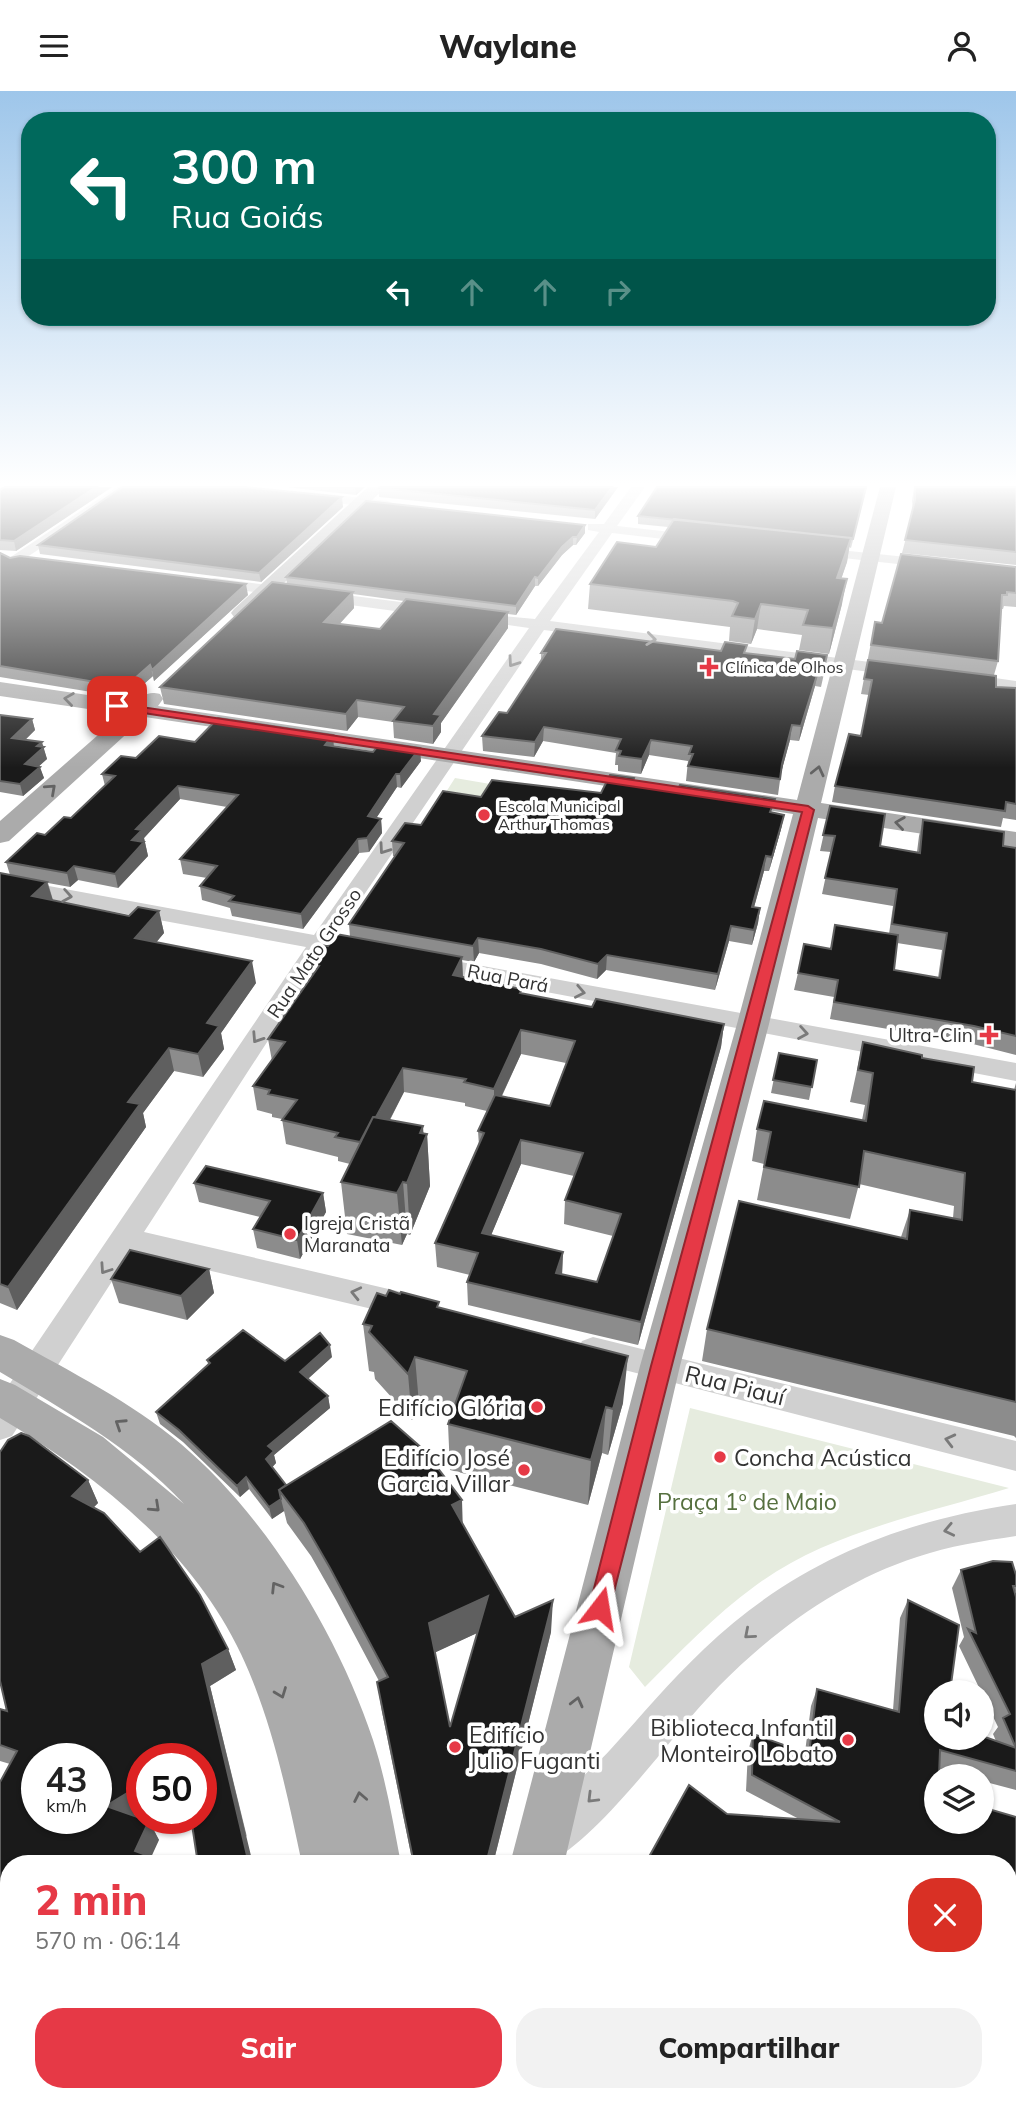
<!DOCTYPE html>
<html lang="pt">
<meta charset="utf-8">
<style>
body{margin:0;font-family:Mulish,sans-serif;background:#f2f2f2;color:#222;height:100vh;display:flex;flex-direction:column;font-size:26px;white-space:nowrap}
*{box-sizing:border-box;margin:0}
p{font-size:23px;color:#767676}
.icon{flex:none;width:38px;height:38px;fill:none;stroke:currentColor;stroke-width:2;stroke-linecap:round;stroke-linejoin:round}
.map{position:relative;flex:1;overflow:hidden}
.side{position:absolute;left:0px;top:1764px;width:1017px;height:247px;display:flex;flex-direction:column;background:#fff;border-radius:28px 28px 0 0;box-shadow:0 2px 5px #0004}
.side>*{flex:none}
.banner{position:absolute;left:21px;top:21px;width:975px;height:214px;border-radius:28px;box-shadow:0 2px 5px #0004;background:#00695c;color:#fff;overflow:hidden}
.tools{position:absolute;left:924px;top:1589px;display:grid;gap:14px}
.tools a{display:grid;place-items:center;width:70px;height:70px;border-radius:50%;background:#fff;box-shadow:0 2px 5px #0004;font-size:35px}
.speed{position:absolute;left:21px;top:1652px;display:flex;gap:14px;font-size:35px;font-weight:700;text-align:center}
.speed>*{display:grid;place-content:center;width:91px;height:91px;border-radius:50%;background:#fff;box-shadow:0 2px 5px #0004;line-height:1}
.speed small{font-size:18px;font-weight:400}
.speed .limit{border:10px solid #d22;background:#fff;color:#111}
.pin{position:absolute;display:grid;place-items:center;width:60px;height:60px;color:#fff;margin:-30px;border-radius:14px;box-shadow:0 4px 10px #0006}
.me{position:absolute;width:77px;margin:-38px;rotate:14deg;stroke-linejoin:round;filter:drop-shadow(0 0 5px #0008)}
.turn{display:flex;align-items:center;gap:24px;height:147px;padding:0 35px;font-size:32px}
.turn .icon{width:91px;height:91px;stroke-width:2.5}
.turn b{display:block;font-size:49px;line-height:60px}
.lanes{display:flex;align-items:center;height:66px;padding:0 35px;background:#0003;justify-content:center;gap:35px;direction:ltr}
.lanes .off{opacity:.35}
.round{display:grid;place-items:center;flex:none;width:74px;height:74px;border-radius:28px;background:#f2f2f2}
.head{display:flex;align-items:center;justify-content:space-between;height:119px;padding:0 35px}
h1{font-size:42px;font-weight:800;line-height:52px;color:#e63946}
.cta{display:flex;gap:14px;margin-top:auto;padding:14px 35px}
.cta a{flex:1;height:80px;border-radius:28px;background:#e63946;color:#fff;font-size:28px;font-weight:800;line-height:80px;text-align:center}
.cta a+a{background:#f2f2f2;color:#222}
header{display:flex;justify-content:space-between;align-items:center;height:91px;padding:0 35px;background:#fff;font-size:32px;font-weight:800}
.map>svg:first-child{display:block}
.green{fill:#e6ecdf}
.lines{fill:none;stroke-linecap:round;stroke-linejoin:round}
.minor{fill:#d0d0d0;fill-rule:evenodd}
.major{fill:#ababab;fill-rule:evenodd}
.wall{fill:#8c8c8c;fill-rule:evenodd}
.shaded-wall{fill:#5f5f5f}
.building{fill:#1a1a1a;stroke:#5f5f5f;stroke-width:2;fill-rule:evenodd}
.oneway{stroke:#7a7a7a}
.oneway2{stroke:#636363}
.route{fill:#e63946;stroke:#96252e;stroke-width:2}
.poi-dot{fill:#e63946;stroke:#fff;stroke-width:2.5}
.labels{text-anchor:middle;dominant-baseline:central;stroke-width:7;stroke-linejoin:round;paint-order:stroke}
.far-poi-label{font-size:16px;fill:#333;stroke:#fff;text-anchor:start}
.street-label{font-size:19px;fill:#333;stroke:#fff}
.poi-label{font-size:19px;fill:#333;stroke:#fff;text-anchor:end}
.near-street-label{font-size:23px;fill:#333;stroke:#fff}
.near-poi-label{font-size:23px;fill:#333;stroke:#fff;text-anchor:end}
.near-park-label{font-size:23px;fill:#56703f;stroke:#fff}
</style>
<header><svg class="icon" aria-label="menu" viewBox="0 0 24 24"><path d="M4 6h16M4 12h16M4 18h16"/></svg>Waylane<svg class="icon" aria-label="person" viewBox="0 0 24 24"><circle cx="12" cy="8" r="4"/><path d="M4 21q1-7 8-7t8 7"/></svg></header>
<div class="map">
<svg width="1016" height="2010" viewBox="0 0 1016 2010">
<rect width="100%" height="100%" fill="#fff"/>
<path class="green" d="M455,687L496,694L481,719L439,712Z
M690,1317L1009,1397C925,1423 827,1441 755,1495C715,1524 680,1561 645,1596L629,1576Z
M362,2002H583L584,2010H357Z"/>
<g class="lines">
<path class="minor" d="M117,396H133L0,484V473Z
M631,396H645L617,435L698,444L705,448L698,452L612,442L550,530L901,575L910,580L901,585L544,539L334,848L344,850L348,855L344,860H326L144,1141L410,1203L421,1206L425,1215L421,1224L410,1227L131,1161L12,1345L0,1349V1307L306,856L0,800V786L314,844L529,537L468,528L466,525L468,522L535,528L599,441L588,439V433H604Z
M308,401L388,410L395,414L388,418L303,408L301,405Z
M812,456L934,469L941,473L934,477L807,463L805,460L807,457Z
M214,487L432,515L440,520L432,525L209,495L206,492L209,489Z
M960,582L1016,590V600L954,591L951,587Z
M428,865L1016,972V990L420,877L416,872L420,867Z
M593,1246L1016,1350V1380L582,1268L577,1259L582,1250Z
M1016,1413V1445C983,1450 949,1455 917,1466C824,1496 741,1564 680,1639C652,1673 588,1754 550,1770L535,1764L529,1749C541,1719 587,1684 610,1659C641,1625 670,1590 704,1558C793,1473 895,1431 1016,1413Z
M0,1872L9,1875V1921L0,1918Z
M270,2002H337L340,2010H273Z"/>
<path class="major" d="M368,396H386L248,526H234L231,522L234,518Z
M880,396H896L821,712L1016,741V757L818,727L769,933L680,1275L564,1773H510L640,1275L737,933L793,723L145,626L9,750L0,752V730L122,623L0,605V591L135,611C144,604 148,600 160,603L163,608L158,615L797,709Z
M0,1244L14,1249C71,1281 131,1311 181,1353C266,1425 338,1543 373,1649C386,1689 393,1731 401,1773H302C287,1702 272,1629 241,1563C192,1459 96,1384 0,1327V1288L15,1294L103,1346L184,1413C131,1356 65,1320 0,1281Z
M304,2002H364L361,2010H301Z
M581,2002H716L719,2010H580Z"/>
</g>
<path class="wall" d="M5,396H112L16,460L0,459V399Z
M286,396H365L356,404Z
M380,396H618L595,428L379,406V397Z
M657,396H867L851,457L849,456L847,471L841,488L842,513L829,563L799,559L802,544L757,538L751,553L729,550L730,536L588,518L590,493L656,456L668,436L638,433V425Z
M914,396H1016V474L902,462L913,420L912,410Z
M343,416L261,491L40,463L38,454Z
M585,442L576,454H573L562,464L538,495H535L516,524L508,523V537L441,632V641L433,653L394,647L393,631L358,626L347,640L164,613L160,596L287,493L286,486ZM353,503L404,510L380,538L339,533L354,517Z
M0,462L10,467L248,504L154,590L153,585L128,607L0,586Z
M1016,476V516L1004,515L1003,518H1001L998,570L994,584L996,596L1016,597V729L1003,727L1001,736L832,711L835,695L861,645L869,604L861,603L875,531L882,532Z
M721,560L746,562L825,578L821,596L815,595L799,650L790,649L781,682L778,704L686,690L688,670L649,664L641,683L618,680V674H615L616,662L543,650L534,666L483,660L482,645L507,622L541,570V562Z
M0,624L32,628L35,639L25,649L43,656L47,668L39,675L44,687L23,705L0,701Z
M195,651L334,655L421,670L401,697L397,696L376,727L381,728L382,742L369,761L359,762L303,838L232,825L230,817L202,809L200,795L207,787L183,783L180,768L227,716L180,708L144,747L148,765L118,797L78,789L70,796L48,792L53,809L129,825L159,820L164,842L156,851L256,892L221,942L224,958L203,986L174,980L143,1022L146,1036L17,1219L0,1212V782L10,784L6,771L71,727L105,695L102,683L136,667Z
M634,693L784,724L781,738L769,780H764L754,816L760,817L758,832L752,854L729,850L715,899L606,879L597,888L541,873L479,862L474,871L462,869L463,886L522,903L592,916L724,933L721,956L638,1254L468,1214L467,1191L470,1184L437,1176L435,1152L479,1055L478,1040L487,1020L465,1015V1012L404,1001L390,1029L427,1043L430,1095L410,1144L407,1143L402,1154L347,1143L341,1091L350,1073L338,1070V1066L286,1053L282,1028L272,1026V1023L257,1019L253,995L272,970L268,948L311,886L310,874L328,855L350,846L349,833L395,766L393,765L392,750L421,734L481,706L601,702ZM521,963L566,972L550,1015L502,1005ZM521,1073L574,1085L565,1109L564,1133L613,1145L597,1191L562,1183L563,1161L491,1144Z
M830,715L880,755L917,761L919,745L923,729L1003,755L1016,757V964L969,952L830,928L834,906L794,899L798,882L830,857L889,843L893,815L822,803L831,761L820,760ZM897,852L942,859L938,887L894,879Z
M863,951L922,967L972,991L1014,999L1016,992V1347L1014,1345L702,1270L707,1238L901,1146L910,1119L953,1127L954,1115L859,1093L850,1128L757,1109L764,1073L752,1070L757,1038L862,1029L865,1014L850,1011Z
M779,962L817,969L809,1009L771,1002Z
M194,1092L323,1102L326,1121L300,1168L257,1157L253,1138L260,1126L199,1111Z
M209,1178L214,1202L187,1229L119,1212L111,1188Z
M386,1205L440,1217L623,1312L608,1364L602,1362L588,1414L450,1379L448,1333L452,1322L419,1313L412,1329L375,1288L374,1281L369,1280L363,1233Z
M332,1266L308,1288L328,1305L330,1317L274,1364L276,1372L272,1376L286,1394L463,1434L515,1526L551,1541L493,1773H413L382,1621L377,1591L379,1590L336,1509L311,1465L287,1432L284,1420L272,1428L249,1398L240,1406L183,1351L160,1333L156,1321L208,1273L207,1269L285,1270ZM477,1542L450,1636L435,1561Z
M88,1389L98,1412L94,1416L228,1558L236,1579L210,1595L247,1746L201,1668L133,1724L149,1730L159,1749L9,1773V1886L0,1877V1691L10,1673L0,1670V1618L7,1620Z
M961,1479L1016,1484V1500L1015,1502L1016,1506V1699L982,1690V1685H966L939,1678L936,1731L1016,2010H959L936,2002H1008L727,1723L799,1728L746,1700L748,1660L753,1643L805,1661L811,1615L817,1598L893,1619L900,1527L908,1509L936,1647L996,1650L993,1643L998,1636L959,1555L964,1546L952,1497Z"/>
<path class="shaded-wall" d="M96,396H112L16,460L14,450Z
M355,396H365L356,404Z
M612,396H618L595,428V419Z
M342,406L343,416L261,491L259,482Z
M585,434V442L576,454L577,446Z
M573,446V454L562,464L538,495V487L562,456Z
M851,447L847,471L833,512L837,487Z
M535,486V495L516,524V515Z
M847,488L842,513L829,563L833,537Z
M246,493L248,504L154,590L152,579Z
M353,501L354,517L326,548L324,531Z
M761,513L757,538L751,553L755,528Z
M508,521V537L441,632V641L433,653V635L434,623Z
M150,574L153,585L128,607L125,596Z
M818,581L815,595L799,650L801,635Z
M357,609L358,626L347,640L346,623Z
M32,628L35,639L16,658L12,647Z
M792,634L790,649L779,689L782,673Z
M544,636L543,650L534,666L535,651Z
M333,644L334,657L325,654Z
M651,649L649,664L641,683L642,668Z
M42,651L47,668L28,685L25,673L37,655Z
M420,657L421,670L401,697L400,683Z
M40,676L44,687L23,705L20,693Z
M396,683L397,696L369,738L368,725Z
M178,695L180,708L144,747L148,765L118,797L115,783L136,738Z
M784,724L781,738L769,780L772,766Z
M381,728L382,742L369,761L367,747Z
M358,748L359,762L303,838L301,823Z
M766,765L764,780L750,831L752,816Z
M74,775L78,789L70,796L67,782Z
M47,791L54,813L32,805Z
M760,817L758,832L752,854L754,839Z
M159,820L164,842L141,870L135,847Z
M731,835L729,850L715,899L718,883Z
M478,847L479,862L474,871L473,855Z
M607,864L606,879L597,888L598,873Z
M462,866L463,889L453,884Z
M252,870L256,892L221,942L224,958L203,986L198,963L207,932Z
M724,933L721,956L638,1254L641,1231Z
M521,939V963L494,1021V998Z
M169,957L174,980L143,1022L146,1036L17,1219L8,1196L128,1011Z
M403,977L404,1001L365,1076L363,1052Z
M423,1035L424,1050L427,1043L430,1095L410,1144L407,1092L420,1042Z
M521,1049V1073L482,1166V1142Z
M403,1091L407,1143L402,1154L397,1102Z
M323,1102L326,1121L300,1168L297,1149Z
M563,1161L562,1185L556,1182Z
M209,1178L214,1202L187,1229L181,1205Z
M330,1254L332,1266L302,1293L300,1281Z
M628,1265L623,1312L608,1364L613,1318Z
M415,1266L419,1313L412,1329L408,1283Z
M328,1305L330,1317L274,1364L276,1372L269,1380L266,1368L268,1355Z
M606,1316L602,1362L588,1414L591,1369Z
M246,1386L249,1398L240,1406L237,1395Z
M88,1389L98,1412L82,1428L72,1405Z
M281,1408L284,1420L272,1428L269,1416Z
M462,1409L463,1442L452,1414Z
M488,1505V1537L432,1563L429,1532Z
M553,1509L551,1541L493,1773H486Z
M228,1558L236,1579L210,1595L253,1773H249L202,1573Z
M142,1693V1719L117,1734L106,1715Z
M149,1730L159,1749L148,1773L135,1760Z
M9,1806V1837L0,1826V1823Z"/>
<path class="building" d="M5,396H96L14,450L0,449V399Z
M122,396H245L342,406L259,482L38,454Z
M380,396H612L595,419L379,397Z
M657,396H866L853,448H851V447L638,425Z
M915,396H1016V461L905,449L915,409Z
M366,410L585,434L577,446H573L562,456L538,487L535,486L516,515L286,486Z
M674,428L851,447L837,487L847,488L833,537L803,534L808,519L761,513L755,528L732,525L738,512L733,510L590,493L617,451L656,456Z
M0,462L10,467L20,465L246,493L152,579L150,574L125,596L0,575Z
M901,463L1016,476V502L1007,501V504H1002L998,570L871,554L875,531L882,532Z
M272,491L353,501L324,531L380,538L406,508L508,521L434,623L441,624L433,635L393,630L404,616L357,609L346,623L160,596Z
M556,538L721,560L725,551L747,554L744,562L795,568L797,560L827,564L823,581H818L801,635L792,634L782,673L780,688L688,675L693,663H689L692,655L651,649L642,668L619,665L621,660L616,659L621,648L544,636L535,651L482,645L499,621L507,622L546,562H541Z
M868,569L996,585V596L1016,597V713L1006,711L1005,720L835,695L849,643L861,645L872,589L864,588Z
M0,624L32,628L12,647L42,651L37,655L44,656L25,673L40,676L20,693L0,690Z
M218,627L333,644L325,654L373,661L381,651L420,657L400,683H396L368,725L381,728L367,747L358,748L301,823L229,810L234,805L200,795L217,775L180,768L238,704L178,695L136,738L142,739L132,749L144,751L115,783L74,775L67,782L6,771L37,742L45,744L64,726L71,727L115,685L102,683L121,665L136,667L159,645L195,651Z
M610,684L634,687L632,693L677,700L680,694L775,708L770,721L784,724L772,766L766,765L752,816L760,817L754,839L731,835L718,883L607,864L598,873L541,858L478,847L473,855L349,833L404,752L392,750L405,732L421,734L443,700L481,706L492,689L601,702Z
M830,715L885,723L880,755L920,762L923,729L1004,741L1003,755L1016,757V945L974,935L834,911L838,889L798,882L804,853L831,858L835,834L898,844L894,879L940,887L947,842L892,833L897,798L825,787L835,745L823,744Z
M0,782L47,791L32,805L129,825L138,816L159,820L135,847L252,870L207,932L219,935L198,963L169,957L128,1011L140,1013L8,1196L0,1193Z
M336,843L462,866L453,884L522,898L520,902L592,916L596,908L724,933L641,1231L467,1191L478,1162L435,1152L484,1042L478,1040L495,1004L550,1015L575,950L521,939L494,998L464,991L466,988L403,977L376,1026H373L360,1051L335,1046L338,1042L282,1029L297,1009L268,1003L270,999L253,995L285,951L268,948L319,875L310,874L324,854L328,855ZM521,1049L583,1062L565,1109L621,1123L597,1191L556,1182L563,1161L482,1142Z
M863,951L922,964V967L974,976L972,991L1016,999V1311L707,1238L739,1110L907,1148L910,1119L962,1129L965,1082L864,1060L859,1096L764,1076L771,1041L757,1038L764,1010L866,1030L873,982L858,979Z
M779,962L817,969L812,996L773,989Z
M373,1026L423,1035L420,1042L427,1043L407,1092L403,1091L397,1102L341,1091Z
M206,1075L323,1102L297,1149L253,1138L270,1110L194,1092Z
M130,1159L209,1178L181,1205L111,1188Z
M389,1199L400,1203L401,1201L439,1211L437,1216L628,1265L613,1318L606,1316L591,1369L448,1333L467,1280L415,1266L408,1283L369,1241L372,1235L363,1233L377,1202L386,1205Z
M243,1239L285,1270L320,1242L330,1254L300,1281L328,1305L268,1355L274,1360L266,1368L286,1394L279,1399L281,1408L269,1416L246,1386L237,1395L179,1339L156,1321L210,1272L207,1269Z
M391,1330L424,1359L462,1409L452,1414L515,1526L553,1509L486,1773H414L377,1591L388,1586L330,1477L304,1432L279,1399ZM488,1505L450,1636L429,1532Z
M21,1342L29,1345L88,1389L72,1405L104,1422L140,1461L160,1446L200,1504L228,1558L202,1573L249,1773H198L191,1727H201V1668H181L180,1667V1668H142V1693L106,1715L149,1730L135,1760L167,1772V1773H9V1806L0,1823V1691L17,1660L0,1654V1618L7,1620L0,1590V1361L8,1349ZM37,1668H96V1727H37Z
M993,1470L1012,1471L1016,1484V1495H1013L1016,1506V1680L940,1659L939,1685H936V1731H982V1716L1016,1726V2010H1001L978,2002H1008V1773H645L689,1694L727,1723L840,1731L752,1684L753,1643L809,1663L817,1598L899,1621L908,1509L959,1534L950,1601H936V1647H982V1645L1016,1657L1003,1627L1010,1623L968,1538L976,1542L961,1479Z
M0,1826L9,1829V1878L0,1875Z"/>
<defs><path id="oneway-chevron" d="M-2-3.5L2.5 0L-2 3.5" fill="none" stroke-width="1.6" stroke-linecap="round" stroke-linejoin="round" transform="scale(1.75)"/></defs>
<g class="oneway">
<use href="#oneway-chevron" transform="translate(651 548) rotate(7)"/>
<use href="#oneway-chevron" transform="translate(513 571) rotate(125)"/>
<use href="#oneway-chevron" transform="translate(384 758) rotate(125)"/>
<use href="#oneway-chevron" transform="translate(67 805) rotate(10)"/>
<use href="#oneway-chevron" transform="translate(580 901) rotate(11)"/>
<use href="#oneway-chevron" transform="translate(803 942) rotate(10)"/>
<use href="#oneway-chevron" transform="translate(257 947) rotate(123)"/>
<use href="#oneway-chevron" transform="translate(105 1178) rotate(124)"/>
<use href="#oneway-chevron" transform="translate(356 1202) rotate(-167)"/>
<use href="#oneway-chevron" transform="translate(950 1349) rotate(-166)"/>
<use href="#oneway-chevron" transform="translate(949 1439) rotate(168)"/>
<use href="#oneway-chevron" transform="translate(749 1543) rotate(139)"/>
<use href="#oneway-chevron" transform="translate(592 1707) rotate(135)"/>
</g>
<g class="oneway2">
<use href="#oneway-chevron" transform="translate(69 608) rotate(-172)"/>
<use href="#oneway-chevron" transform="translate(818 680) rotate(-77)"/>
<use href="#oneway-chevron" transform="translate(51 698) rotate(-42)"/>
<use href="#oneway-chevron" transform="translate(900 732) rotate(-172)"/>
<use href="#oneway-chevron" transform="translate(120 1333) rotate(-147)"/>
<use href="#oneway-chevron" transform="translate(155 1416) rotate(43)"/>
<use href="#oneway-chevron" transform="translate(276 1496) rotate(-122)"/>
<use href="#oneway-chevron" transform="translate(281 1602) rotate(69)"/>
<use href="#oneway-chevron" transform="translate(577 1611) rotate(-76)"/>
<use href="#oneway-chevron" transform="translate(360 1706) rotate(-101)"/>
</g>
<linearGradient id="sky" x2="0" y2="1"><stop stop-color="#9ec6ea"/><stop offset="0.58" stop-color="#fff"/><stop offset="1" stop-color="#fff" stop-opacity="0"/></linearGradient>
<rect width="1016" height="677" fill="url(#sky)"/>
<path class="route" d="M114,612L808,715L814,719L608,1524L600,1528L592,1524L589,1517L651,1275L802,721L117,618L114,617Z"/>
<g class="poi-dot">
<path d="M705.5 565.5h7v7h7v7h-7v7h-7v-7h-7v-7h7z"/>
<circle cx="484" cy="724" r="7"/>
<path d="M985.5 933.5h7v7h7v7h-7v7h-7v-7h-7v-7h7z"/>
<circle cx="290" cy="1143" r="7"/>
<circle cx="537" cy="1316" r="7"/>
<circle cx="720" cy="1366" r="7"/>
<circle cx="524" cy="1379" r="7"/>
<circle cx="848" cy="1649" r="7"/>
<circle cx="455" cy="1656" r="7"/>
</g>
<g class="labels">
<g class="far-poi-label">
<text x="725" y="576">Clínica de Olhos</text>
<text x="498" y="715">Escola Municipal<tspan x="498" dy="18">Arthur Thomas</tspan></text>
</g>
<g class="street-label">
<text transform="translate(314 862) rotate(-56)">Rua Mato Grosso</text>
<text transform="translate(508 887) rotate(11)">Rua Pará</text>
</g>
<g class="poi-label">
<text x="973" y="944">Ultra-Clin</text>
<text x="304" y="1132" text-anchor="start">Igreja Cristã<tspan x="304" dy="22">Maranata</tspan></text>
</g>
<g class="near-street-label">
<text transform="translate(735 1294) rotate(14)">Rua Piauí</text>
</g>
<g class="near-poi-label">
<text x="523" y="1316">Edifício Glória</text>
<text x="510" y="1366">Edifício José<tspan x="510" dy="26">Garcia Villar</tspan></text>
<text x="734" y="1366" text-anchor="start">Concha Acústica</text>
<text x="834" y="1636">Biblioteca Infantil<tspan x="834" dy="26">Monteiro Lobato</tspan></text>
<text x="469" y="1643" text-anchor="start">Edifício<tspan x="469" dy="26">Julio Fuganti</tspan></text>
</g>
<g class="near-park-label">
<text x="747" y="1410">Praça 1º de Maio</text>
</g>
</g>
</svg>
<div class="tools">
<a><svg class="icon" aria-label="sound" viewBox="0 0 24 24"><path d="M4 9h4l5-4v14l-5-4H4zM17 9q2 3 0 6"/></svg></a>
<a><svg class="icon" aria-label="layers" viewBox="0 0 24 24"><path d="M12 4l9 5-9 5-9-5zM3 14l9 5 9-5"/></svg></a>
</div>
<div class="speed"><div>43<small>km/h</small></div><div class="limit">50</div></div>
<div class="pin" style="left:117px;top:615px;background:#d93025"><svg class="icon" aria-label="arrive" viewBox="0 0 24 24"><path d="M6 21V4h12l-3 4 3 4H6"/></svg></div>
<svg class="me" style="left:600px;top:1517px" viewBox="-20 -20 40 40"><path d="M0-17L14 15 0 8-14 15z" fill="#e63946" stroke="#fff" stroke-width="4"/></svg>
<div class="banner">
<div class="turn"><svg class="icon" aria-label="left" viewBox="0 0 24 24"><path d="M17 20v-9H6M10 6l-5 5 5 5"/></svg><div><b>300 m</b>Rua Goiás</div></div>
<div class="lanes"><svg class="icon" aria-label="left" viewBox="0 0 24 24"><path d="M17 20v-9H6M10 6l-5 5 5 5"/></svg><svg class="icon off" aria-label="ahead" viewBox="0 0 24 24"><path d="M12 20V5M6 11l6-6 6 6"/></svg><svg class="icon off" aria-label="ahead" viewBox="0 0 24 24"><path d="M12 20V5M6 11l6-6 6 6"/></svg><svg class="icon off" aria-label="right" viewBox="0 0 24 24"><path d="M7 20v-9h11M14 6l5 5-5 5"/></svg></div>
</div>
<section class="side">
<div class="head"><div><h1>2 min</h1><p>570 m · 06:14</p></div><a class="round" style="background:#d93025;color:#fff"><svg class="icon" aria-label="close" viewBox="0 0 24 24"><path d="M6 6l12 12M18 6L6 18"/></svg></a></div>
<div class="cta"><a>Sair</a><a>Compartilhar</a></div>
</section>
</div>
